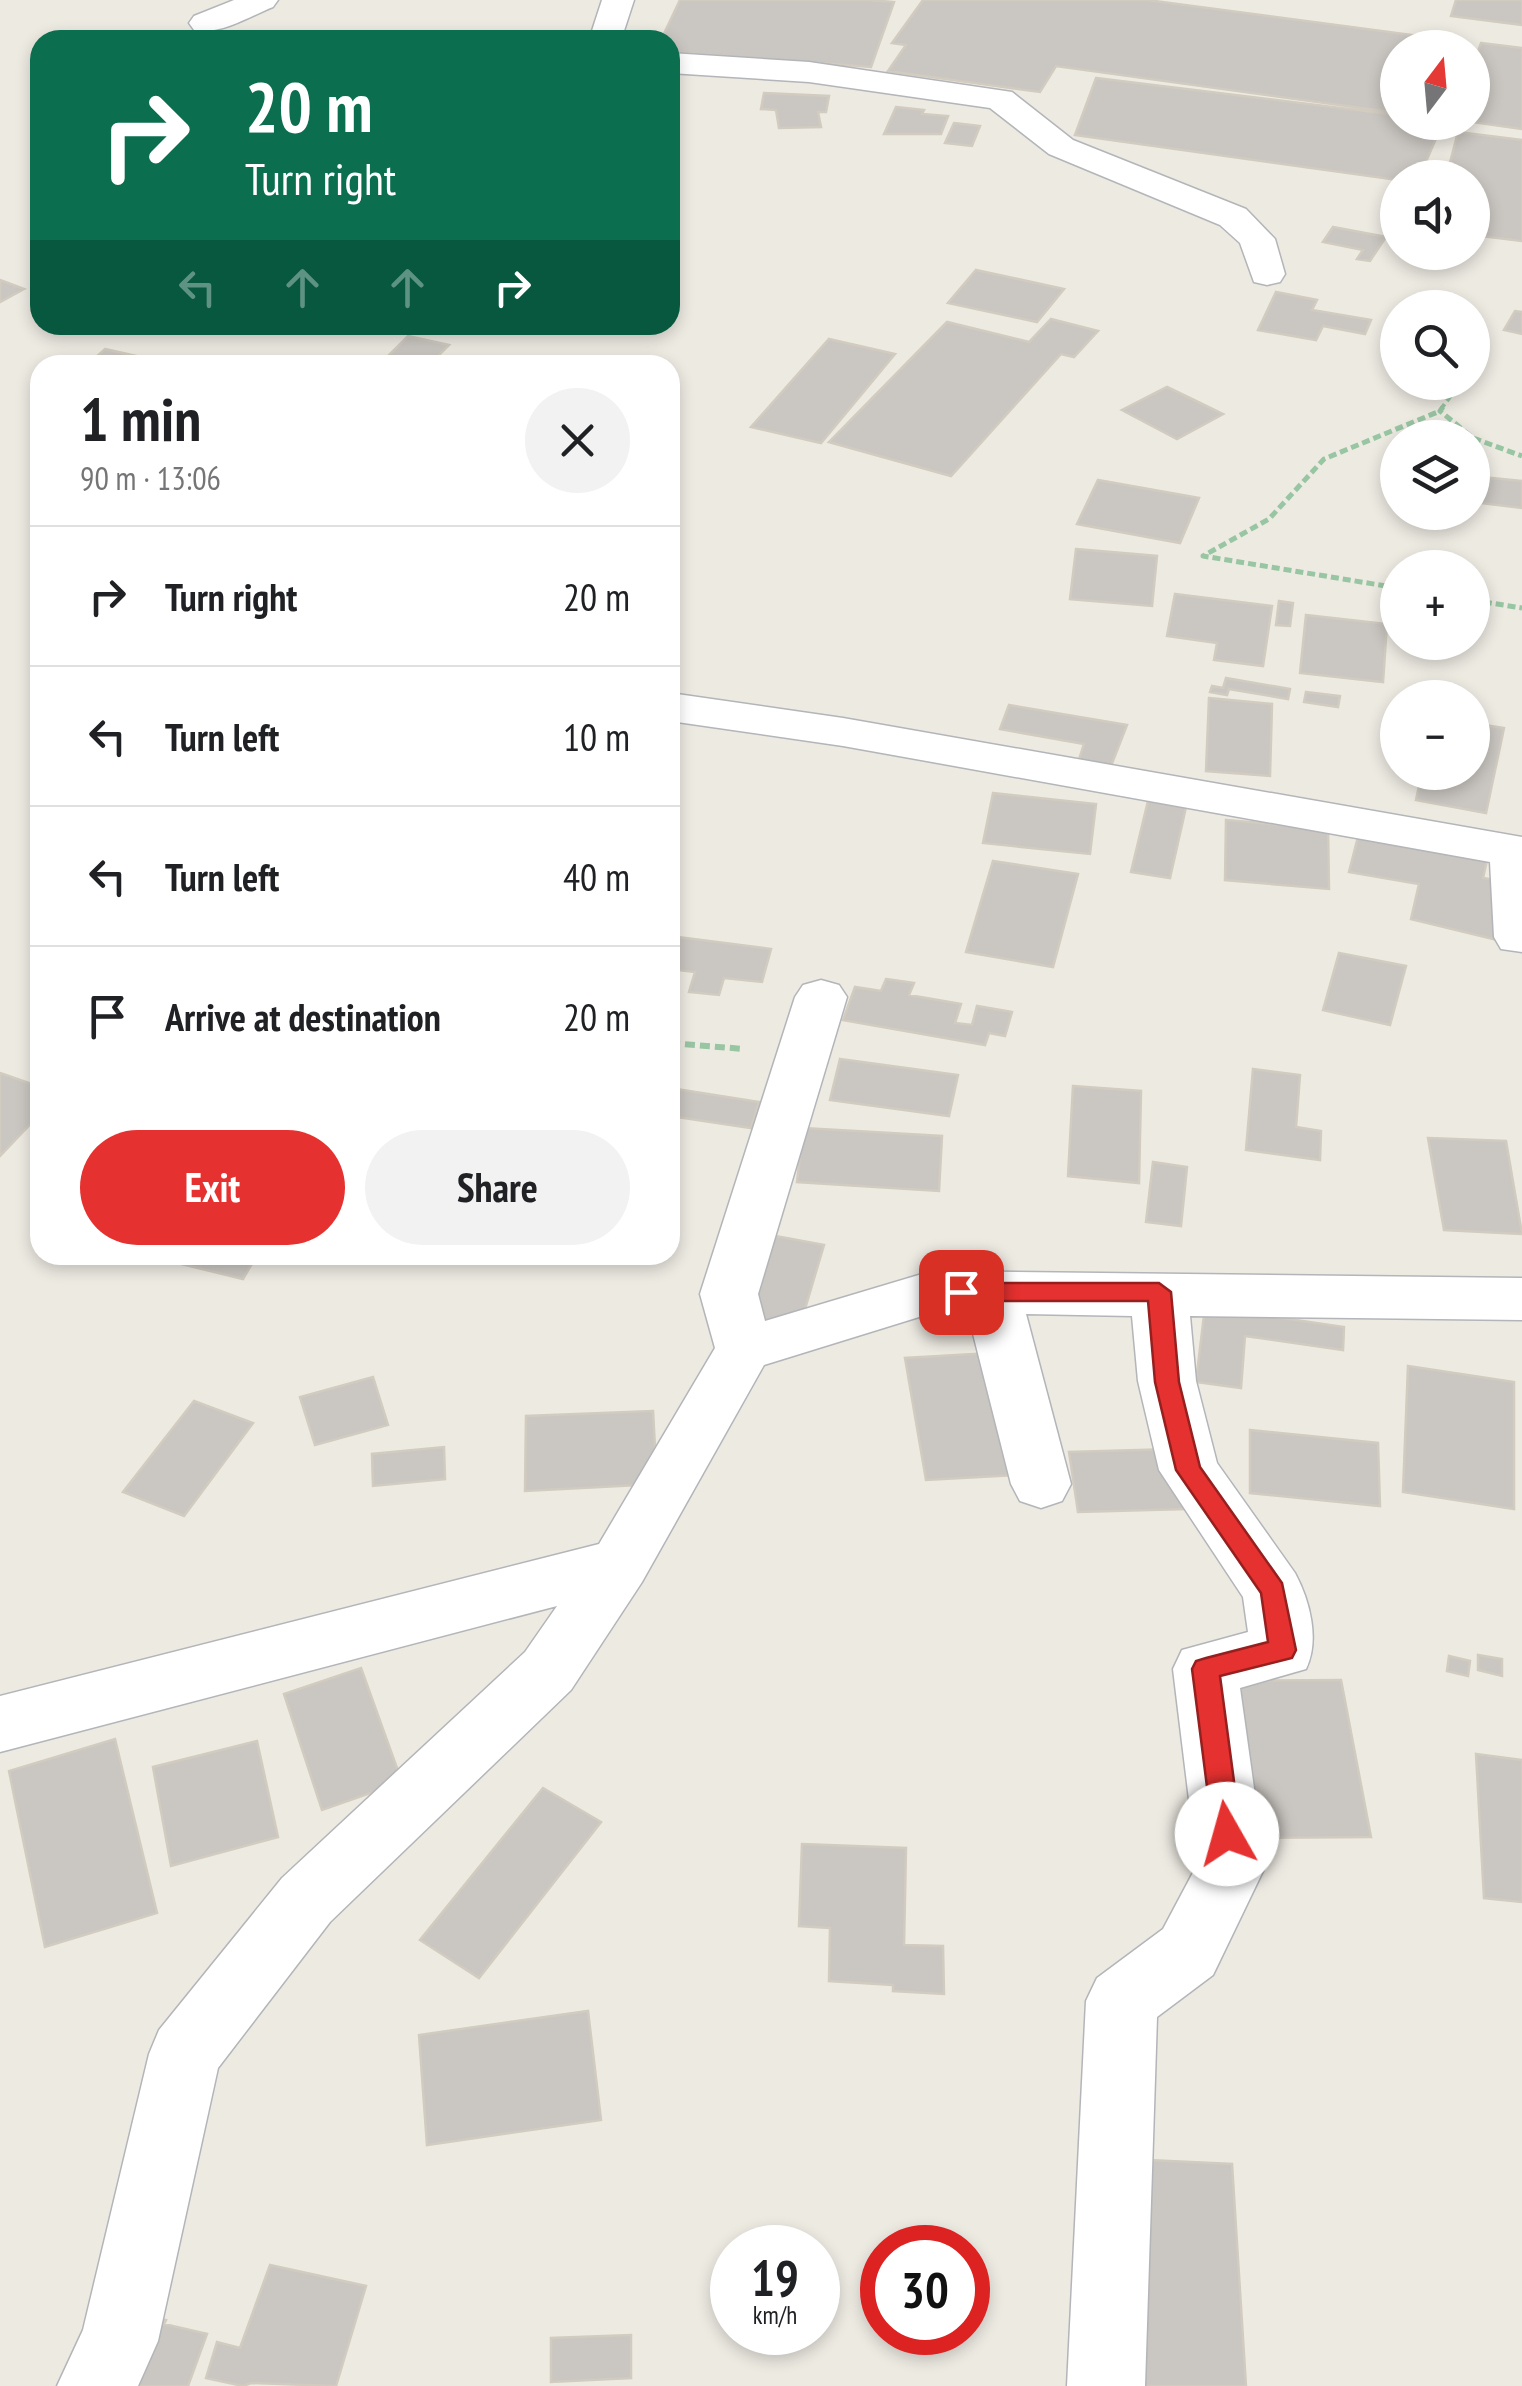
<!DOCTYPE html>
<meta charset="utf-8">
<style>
body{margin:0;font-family:"PT Sans Narrow",sans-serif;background:#f2f2f2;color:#202124;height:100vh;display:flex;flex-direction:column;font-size:38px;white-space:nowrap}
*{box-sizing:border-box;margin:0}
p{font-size:32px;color:#757577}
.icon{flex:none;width:55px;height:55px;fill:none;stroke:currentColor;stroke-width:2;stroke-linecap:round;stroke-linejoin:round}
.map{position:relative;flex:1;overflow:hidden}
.panel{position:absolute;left:30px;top:355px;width:650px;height:910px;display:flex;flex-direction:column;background:#fff;border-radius:30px;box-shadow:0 5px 15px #0003}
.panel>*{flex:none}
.top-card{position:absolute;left:30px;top:30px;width:650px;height:305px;border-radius:30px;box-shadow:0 5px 15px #0003;background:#0b6e4f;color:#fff;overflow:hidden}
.needle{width:65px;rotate:16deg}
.buttons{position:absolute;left:1380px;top:30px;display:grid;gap:20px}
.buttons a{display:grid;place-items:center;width:110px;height:110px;border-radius:50%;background:#fff;box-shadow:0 5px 15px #0003;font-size:50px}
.speed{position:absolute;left:710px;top:2225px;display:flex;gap:20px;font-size:50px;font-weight:700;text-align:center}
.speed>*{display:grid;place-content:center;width:130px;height:130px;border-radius:50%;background:#fff;box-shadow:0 5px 15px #0003;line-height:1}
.speed small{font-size:25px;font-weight:400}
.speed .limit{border:15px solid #d22;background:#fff;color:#111}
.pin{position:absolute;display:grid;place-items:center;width:85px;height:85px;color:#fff;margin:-42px;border-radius:20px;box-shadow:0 5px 15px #0006}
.me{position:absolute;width:110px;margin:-55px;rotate:353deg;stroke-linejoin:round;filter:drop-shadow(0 0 8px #0008)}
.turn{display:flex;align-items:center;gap:35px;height:210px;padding:0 50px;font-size:45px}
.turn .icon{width:130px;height:130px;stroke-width:2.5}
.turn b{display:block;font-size:70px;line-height:85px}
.lanes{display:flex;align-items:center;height:95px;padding:0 50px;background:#0003;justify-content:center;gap:50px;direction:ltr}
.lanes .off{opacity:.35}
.round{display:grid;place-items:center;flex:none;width:105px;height:105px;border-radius:52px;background:#f2f2f2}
.summary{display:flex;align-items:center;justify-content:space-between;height:170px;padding:0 50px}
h1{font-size:60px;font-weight:600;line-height:75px}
.action{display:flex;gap:20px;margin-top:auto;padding:20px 50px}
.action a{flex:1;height:115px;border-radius:60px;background:#e5312f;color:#fff;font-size:40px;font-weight:600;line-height:115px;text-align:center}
.action a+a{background:#f2f2f2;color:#202124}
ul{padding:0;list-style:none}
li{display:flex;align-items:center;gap:30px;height:140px;padding:0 50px;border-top:2px solid #e0e0e0}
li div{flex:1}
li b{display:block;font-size:38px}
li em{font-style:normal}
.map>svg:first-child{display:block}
.building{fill:#cac6c1;stroke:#d1cbc0;stroke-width:2.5}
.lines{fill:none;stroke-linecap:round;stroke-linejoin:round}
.minor-casing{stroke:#b3b5b9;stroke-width:3}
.path-far2{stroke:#98c5a2;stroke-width:4;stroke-dasharray:6 4;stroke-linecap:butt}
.path-far1{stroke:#98c5a2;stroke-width:5;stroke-dasharray:8 4;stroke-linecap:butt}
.path{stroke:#98c5a2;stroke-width:6;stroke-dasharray:10 5;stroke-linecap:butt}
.minor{fill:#fff;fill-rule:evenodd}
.route{fill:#e5312f;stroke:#95201f;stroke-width:2.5}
</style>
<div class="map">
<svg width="1522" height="2386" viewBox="0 0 1522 2386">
<rect width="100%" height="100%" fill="#edeae2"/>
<path class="building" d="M680,0H868L894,2L871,67L670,52V40H661Z
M923,0H1147L1442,39L1439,48H1398V113L1056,66L1040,92L888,71L906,45L892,43Z
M1456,0H1522V25L1451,16Z
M1481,43L1522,48V129L1472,122V68Z
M1096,78L1398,115V122H1443L1419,178L1398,180L1075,135Z
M764,93L829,96L826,112H818L821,127L779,128L776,110L761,109Z
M896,107L924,110L922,114L948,116L941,134H884Z
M954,123L980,126L972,146L945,143Z
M1458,132L1522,140V241L1472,235V178H1446Z
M1333,227L1386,237L1370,261L1357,259L1363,250L1323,242Z
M976,270L1064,289L1037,322L948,303Z
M0,280L24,289L0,302Z
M1276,292L1317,300L1312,310L1371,320L1365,334L1323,326L1316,340L1258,330Z
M1515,311L1522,312V334L1504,330Z
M1051,319L1098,331L1074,357L1061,354L951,476L829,442L947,322L1029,342Z
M408,336L449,345L429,365H379Z
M829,339L895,354L821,443L751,427Z
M105,349L145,358L137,365H87Z
M1167,387L1194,400L1223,414L1177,439L1122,410Z
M1472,476L1522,481V508L1472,502Z
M1098,480L1199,498L1180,543L1077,524Z
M1076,549L1157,556L1152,606L1070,599Z
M1175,594L1272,606L1263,666L1214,660L1217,643L1167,636Z
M1279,601L1293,603L1290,626L1276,625Z
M1306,615L1387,624L1383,682L1300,673Z
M1226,678L1290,689L1288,699L1229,689L1227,695L1210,692L1212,686L1223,688Z
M1306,692L1340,696L1338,707L1304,702Z
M1209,698L1272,704L1270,776L1206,771Z
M1009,705L1127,725L1111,766L1076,769L1084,744L1000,729Z
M1472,723L1504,728L1486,813L1416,800L1422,772H1472Z
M993,793L1096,804L1090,854L983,843Z
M1148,801L1186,807L1170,878L1131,872Z
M1226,820L1328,829L1329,889L1225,880Z
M1359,833L1488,856L1483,878L1506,882L1497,940L1411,919L1419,884L1349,872Z
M993,861L1078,874L1053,967L966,952Z
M670,936L771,949L762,982L724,978L719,995L689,992L695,972L670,969Z
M1339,953L1406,966L1390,1025L1323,1010Z
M886,979L914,983L909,995L961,1004L955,1023L972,1025L977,1006L1012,1012L1005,1036L989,1033L985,1045L843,1020L855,987L881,991Z
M840,1059L958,1075L949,1116L830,1100Z
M1253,1069L1300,1075L1296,1127L1321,1131L1320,1160L1246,1150Z
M0,1073L40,1087V1114L0,1156Z
M1073,1086L1141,1091L1139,1183L1068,1176Z
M670,1088L759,1102L751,1128L670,1116Z
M803,1128L942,1136L939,1191L797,1182Z
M1428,1138L1506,1141L1522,1234L1444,1230Z
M1153,1162L1187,1167L1181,1226L1146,1222Z
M770,1235L824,1245L799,1329L743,1319Z
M173,1255H257L243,1279L169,1261Z
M1205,1307L1344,1327L1343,1350L1245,1336L1241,1388L1196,1382Z
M991,1353L1015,1475L926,1480L905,1358Z
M1408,1366L1514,1382V1509L1403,1492Z
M373,1377L388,1425L315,1445L300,1397Z
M194,1401L253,1423L184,1516L123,1492Z
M653,1411L657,1484L525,1491L526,1416Z
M1250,1430L1378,1443L1380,1506L1250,1493Z
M444,1447L445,1479L373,1486L372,1454Z
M1174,1449L1185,1509L1078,1512L1069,1452Z
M1478,1655L1502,1659V1676L1478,1670Z
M1449,1656L1470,1661L1468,1676L1447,1671Z
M361,1668L402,1782L322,1810L284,1694Z
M1341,1680L1371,1837L1250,1838L1225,1681Z
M115,1739L157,1913L45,1947L9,1771Z
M257,1741L278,1837L171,1866L153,1767Z
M1476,1754L1522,1760V1902L1484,1898Z
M543,1788L601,1822L479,1978L420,1940Z
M802,1844L906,1848L904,1945L943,1946L944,1994L893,1991V1985L829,1981L830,1928L799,1926Z
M588,2011L601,2120L427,2145L419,2035Z
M1127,2159L1232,2164L1246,2386H1135Z
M270,2265L366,2286L336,2386L251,2383L243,2386L206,2378L217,2342L240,2348Z
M142,2314L166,2320L164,2324L207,2334L188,2386H116Z
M631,2335V2378L551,2382V2338Z"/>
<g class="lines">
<defs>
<path id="minor" d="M234,0H278L273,7C250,16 219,36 194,30L189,23L194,16Z
M602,0H634L621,40H589Z
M670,53L809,62L1012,92L1073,140L1246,209L1275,239L1285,274L1280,282L1267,285L1254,282L1240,243L1220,225L1049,154L990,108L809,82L670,73Z
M670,693L843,718L1522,837V952L1501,949L1494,937L1490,862L843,746L670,721Z
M821,980L839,985L847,997L758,1294L765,1321L932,1271L1522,1278V1320L1190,1316L1196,1381L1217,1463L1295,1573C1310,1601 1320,1640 1306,1669L1240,1688L1265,1867L1213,1975L1157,2017L1145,2386H1067L1086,2001L1097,1978L1163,1929L1197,1865L1173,1669L1182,1650L1248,1632L1243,1597L1159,1470L1138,1381L1132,1316L1026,1314L1071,1484L1062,1501L1041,1508L1020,1501L1011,1484L968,1314L932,1313L764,1365L642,1582L571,1690L330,1922L218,2068L158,2341L138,2386H57L83,2330L149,2054L159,2030L282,1878L525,1652L557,1606L0,1752V1696L599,1544L715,1348L700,1294L795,997L803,985Z"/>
</defs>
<use href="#minor" class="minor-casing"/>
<path class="path-far2" d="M1472,367L1475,364
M1441,409L1461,382"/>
<path class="path-far1" d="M1443,407L1440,411L1473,438L1522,456
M1398,588L1203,556L1269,519L1324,459L1440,411
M1472,600L1522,608"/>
<path class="path" d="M670,1043L744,1049"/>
<use href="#minor" class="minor"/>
</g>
<path class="route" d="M961,1283H1159L1171,1292L1179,1382L1200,1467L1282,1583L1296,1650L1292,1658L1220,1676L1241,1834L1237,1843L1227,1847L1217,1843L1213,1834L1192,1669L1196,1661L1206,1658L1268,1642L1261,1593L1176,1470L1155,1382L1148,1301H961L949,1292Z"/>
</svg>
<div class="buttons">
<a><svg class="needle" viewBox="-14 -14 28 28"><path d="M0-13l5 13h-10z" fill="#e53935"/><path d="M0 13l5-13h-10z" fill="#757577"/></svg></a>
<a><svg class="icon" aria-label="sound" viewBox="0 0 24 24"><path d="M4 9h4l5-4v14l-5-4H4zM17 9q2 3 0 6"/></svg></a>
<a><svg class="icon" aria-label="search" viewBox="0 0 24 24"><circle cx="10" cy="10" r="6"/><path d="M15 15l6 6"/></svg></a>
<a><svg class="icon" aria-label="layers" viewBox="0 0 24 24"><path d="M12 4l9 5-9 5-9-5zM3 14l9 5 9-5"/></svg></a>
<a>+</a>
<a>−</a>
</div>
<div class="speed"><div>19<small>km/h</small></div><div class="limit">30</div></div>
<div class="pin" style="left:961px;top:1292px;background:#d93025"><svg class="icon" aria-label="arrive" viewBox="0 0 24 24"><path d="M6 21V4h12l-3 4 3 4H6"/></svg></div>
<svg class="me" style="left:1227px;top:1834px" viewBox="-20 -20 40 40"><circle r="19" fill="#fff"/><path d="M0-13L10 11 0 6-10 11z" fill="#e5312f"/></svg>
<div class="top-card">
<div class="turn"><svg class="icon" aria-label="right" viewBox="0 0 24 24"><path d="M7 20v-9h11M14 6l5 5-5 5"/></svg><div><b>20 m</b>Turn right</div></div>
<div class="lanes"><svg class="icon off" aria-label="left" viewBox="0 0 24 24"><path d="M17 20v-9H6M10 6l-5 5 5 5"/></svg><svg class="icon off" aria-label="ahead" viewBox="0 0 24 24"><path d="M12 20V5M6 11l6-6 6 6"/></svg><svg class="icon off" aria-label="ahead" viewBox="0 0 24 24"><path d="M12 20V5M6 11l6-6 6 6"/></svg><svg class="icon" aria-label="right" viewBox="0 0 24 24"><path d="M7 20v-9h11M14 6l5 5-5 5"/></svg></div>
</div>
<section class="panel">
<div class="summary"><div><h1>1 min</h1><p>90 m · 13:06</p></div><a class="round"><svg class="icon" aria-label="close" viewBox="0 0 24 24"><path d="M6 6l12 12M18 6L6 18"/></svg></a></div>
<ul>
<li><svg class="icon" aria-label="right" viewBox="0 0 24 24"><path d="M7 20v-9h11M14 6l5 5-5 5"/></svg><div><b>Turn right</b></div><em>20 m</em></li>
<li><svg class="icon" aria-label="left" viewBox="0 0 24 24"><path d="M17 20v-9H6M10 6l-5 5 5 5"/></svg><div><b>Turn left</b></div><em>10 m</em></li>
<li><svg class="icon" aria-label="left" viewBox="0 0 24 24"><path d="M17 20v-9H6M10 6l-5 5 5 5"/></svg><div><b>Turn left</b></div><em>40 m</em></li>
<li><svg class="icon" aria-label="arrive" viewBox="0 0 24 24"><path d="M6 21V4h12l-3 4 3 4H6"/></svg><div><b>Arrive at destination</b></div><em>20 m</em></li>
</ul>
<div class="action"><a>Exit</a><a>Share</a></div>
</section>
</div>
